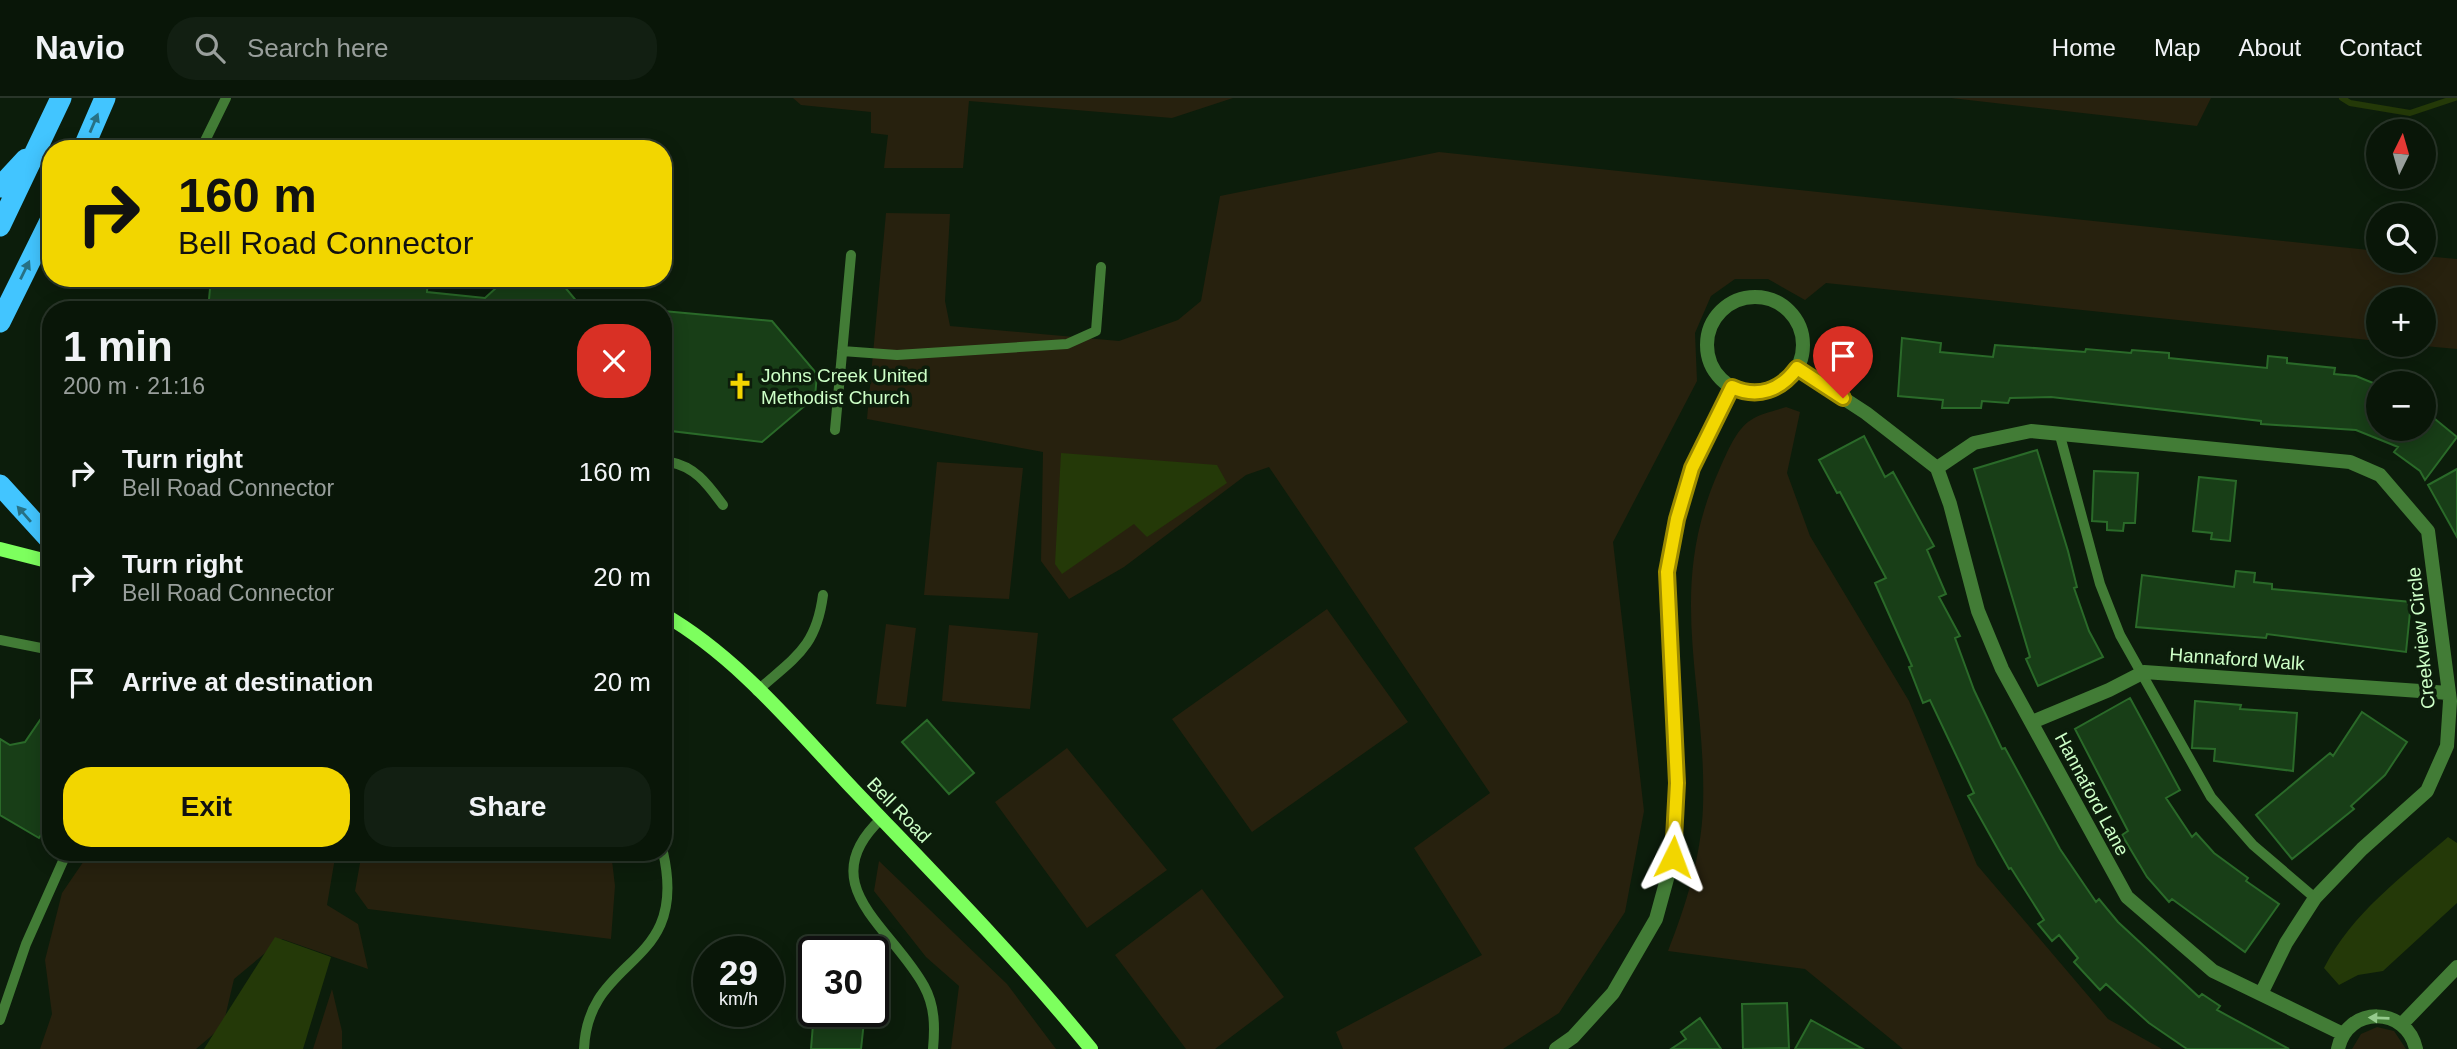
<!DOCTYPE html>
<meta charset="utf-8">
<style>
body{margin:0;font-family:Helvetica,sans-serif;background:#121f12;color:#f1f3f6;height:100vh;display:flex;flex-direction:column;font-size:26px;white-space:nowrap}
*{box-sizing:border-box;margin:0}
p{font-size:23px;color:#999f9c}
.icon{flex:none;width:38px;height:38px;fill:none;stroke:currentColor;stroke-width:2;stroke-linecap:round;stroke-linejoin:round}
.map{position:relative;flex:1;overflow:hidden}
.side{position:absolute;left:42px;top:203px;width:630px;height:560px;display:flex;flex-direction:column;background:#091608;border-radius:28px;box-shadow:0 4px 18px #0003,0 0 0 2px #293529}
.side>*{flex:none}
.hud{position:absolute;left:42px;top:42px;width:630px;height:147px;border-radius:28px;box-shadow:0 4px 18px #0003,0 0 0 2px #293529;background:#f2d600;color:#111;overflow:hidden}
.needle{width:46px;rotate:5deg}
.buttons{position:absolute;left:2366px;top:21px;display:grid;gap:14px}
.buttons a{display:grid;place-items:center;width:70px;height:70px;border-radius:50%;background:#091608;box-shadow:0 4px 18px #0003,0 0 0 2px #293529;font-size:35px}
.speed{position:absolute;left:693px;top:838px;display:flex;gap:14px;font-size:35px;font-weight:700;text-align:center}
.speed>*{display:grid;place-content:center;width:91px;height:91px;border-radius:50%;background:#091608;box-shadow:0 4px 18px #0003,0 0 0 2px #293529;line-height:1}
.speed small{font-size:18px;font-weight:400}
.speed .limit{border:4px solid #111;border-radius:10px;background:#fff;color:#111}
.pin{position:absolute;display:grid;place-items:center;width:60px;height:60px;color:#fff;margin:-72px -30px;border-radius:50% 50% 50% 0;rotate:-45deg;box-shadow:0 0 7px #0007}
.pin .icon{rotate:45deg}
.me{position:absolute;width:77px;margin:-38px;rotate:3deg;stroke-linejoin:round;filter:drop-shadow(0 0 5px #0008)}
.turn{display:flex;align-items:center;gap:24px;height:147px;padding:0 21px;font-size:32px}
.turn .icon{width:91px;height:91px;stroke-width:2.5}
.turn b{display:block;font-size:49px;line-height:60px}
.round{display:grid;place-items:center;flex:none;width:74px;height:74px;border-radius:28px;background:#121f12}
.summary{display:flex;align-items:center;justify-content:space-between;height:119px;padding:0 21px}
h1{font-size:42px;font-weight:800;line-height:52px}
.button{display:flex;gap:14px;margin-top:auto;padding:14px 21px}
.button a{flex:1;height:80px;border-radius:28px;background:#f2d600;color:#111;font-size:28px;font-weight:800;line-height:80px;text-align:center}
.button a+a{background:#121f12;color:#f1f3f6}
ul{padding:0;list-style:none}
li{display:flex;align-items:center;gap:21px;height:105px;padding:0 21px}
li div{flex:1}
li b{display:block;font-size:26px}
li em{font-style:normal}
header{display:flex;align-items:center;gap:42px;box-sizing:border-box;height:98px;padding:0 35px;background:#091608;border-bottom:2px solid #293529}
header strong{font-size:33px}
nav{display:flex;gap:38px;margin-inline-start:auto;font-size:24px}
.search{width:490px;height:63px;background:#121f12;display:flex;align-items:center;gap:18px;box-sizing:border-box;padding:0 24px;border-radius:28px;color:#999f9c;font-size:26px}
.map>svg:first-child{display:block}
.green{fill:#27210e}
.water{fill:#243908}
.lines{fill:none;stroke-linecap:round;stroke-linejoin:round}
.stream{stroke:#243908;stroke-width:6}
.building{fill:#183e17;stroke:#2a6a29;stroke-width:2}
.lane{stroke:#427c36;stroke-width:10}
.street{stroke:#427c36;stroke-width:14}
.secondary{stroke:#7dff5e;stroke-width:14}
.highway{stroke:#42c5ff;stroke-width:21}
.oneway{fill:#277185}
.oneway2{fill:#95cb8d}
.route-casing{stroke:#9d8b00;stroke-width:18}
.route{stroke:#f2d600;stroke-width:12}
.labels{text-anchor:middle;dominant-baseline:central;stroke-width:7;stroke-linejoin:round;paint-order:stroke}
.poi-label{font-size:19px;fill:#cdffc7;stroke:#0c1d0b;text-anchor:start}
.street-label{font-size:19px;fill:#cdffc7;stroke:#0c1d0b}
</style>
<header>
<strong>Navio</strong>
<div class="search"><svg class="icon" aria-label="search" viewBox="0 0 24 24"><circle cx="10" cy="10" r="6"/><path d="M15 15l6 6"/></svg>Search here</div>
<nav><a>Home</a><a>Map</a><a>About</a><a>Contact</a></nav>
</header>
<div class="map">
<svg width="2457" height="951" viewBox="0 0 2457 951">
<rect width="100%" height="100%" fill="#0c1d0b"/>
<path class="green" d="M793,0H1233L1172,20L969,3L963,70H884L888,37L871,35V14L801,7Z
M1951,0H2211L2197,28Z
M1439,54L2378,153V163H2424V158L2457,161V251L2413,247H2424V201H2378V243L1826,185L1805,202L1768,181H1735L1711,198L1695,235L1697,283L1613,444L1644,713L1625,814L1559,915L1503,951H1343L1336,934L1482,857L1414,750L1490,695L1269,369L1246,377L1124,469L1069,501L1041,463L1043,354L867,321L886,115L950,116L945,203L950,228L1119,243L1178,222L1201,203L1220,98Z
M1786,309L1800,314L1787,375L1810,438L1909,603L1977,767L2108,921L2162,951H1903L1805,871L1668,853C1686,807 1701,760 1703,709C1707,585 1664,493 1720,370C1727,355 1736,331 1751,322C1761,315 1775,313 1786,309Z
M937,364L1023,370L1009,501L924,497Z
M1327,511L1408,624L1252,734L1172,621Z
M886,526L916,530L906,609L876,606Z
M949,527L1038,535L1030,611L942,603Z
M1067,650L1167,772L1087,830L995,704Z
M90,754H336L327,807L358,826L368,871L282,841L234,881L223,928L196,951H40L52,916L45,862L62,795Z
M362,754H611L615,788L611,841L368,811L355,793Z
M879,763L1007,886L1056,951H951L959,888L926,859L874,793Z
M1202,791L1284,899L1215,951H1186L1115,857Z
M332,891L342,933V951H313Z
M2377,929L2394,933L2406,951H2352L2361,936Z"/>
<path class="water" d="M1061,355L1217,367L1227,385L1147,439L1134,426L1062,476L1055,466Z
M2448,739L2457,745V805L2383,873L2358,877L2339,887L2324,870C2352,815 2402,779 2448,739Z
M275,839L331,859L303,951H204Z"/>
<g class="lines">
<path class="stream" d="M2342,0L2350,5L2410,15L2455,0"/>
</g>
<path class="building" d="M211,180H428L427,194L485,200L507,180H564L563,187L584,212H208Z
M663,213L772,223L817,276L815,299L762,344L663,332Z
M1902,240L1941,245L1940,254L1993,259L1995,247L2085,254L2086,251L2131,255L2132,252L2169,255V260L2267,270L2268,258L2287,260V265L2335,270L2334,276L2356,278L2378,287V331H2424V312L2457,339L2425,382L2420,373L2394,354L2398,349L2356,332L2261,326V323L2051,299L2010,300L2008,305L1982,303L1981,310H1942L1943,302L1898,298Z
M1864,338L1885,379L1893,374L1934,448L1927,452L1946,496L1939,499L1960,538L1955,540L1974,592L2002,651L2005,650L2060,751L2096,804L2099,801L2118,824L2199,899L2202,896L2220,908L2217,912L2289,951H2187L2149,925L2106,886L2100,892L2074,864L2078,860L2059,837L2052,843L2038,826L2044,822L2011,770L2009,771L1968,698L1974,695L1930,602L1923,605L1909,569L1912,568L1875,485L1886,480L1840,394L1837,395L1819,362Z
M2037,352L2068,453L2077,489L2074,490L2089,533L2103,559L2038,588L2026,561L2030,559L1974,371Z
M2457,371V439L2428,387Z
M2094,373L2138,375L2135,425H2124L2123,433L2107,432V424L2092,423Z
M2199,379L2236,383L2230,443L2211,441L2212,435L2193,433Z
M2236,473L2255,475L2254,484L2272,486V491L2411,504L2406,554L2267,536L2266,540L2136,529L2142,477L2234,489Z
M2130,600L2180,692L2166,700L2192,739L2196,735L2214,755L2248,780L2246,783L2279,806L2245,854L2172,801L2169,804L2147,779L2122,737L2128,733L2075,631Z
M2195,603L2241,607L2240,611L2297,615L2293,673L2214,663L2215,651L2192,650Z
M51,606V722L39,740L0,717V641L10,647L25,644Z
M2362,614L2407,644L2385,677L2351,708L2354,711L2292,761L2256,717L2330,655L2333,658Z
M927,622L974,675L949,696L902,644Z
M1787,905L1789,950L1743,951L1742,906Z
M814,914H865L861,951H811Z
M1700,920L1721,951H1671L1686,941L1681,934Z
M1811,922L1863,951H1795Z"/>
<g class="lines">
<path class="lane" d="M204,44L227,47
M201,51L226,0
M842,253L897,257L1067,246L1096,233L1101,169
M835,332L851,157
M2059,334L2100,486L2120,537L2211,699L2253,747L2315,800
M670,364C696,369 708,387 723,407
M0,542L51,552
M757,593C795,559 816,550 823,497
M881,721C811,787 892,829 924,888C935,908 935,929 933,951
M0,922L26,846L67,754
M584,951C588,855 690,872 663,754"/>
<path class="street" d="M1707 247a48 48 0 1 1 96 0a48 48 0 1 1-96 0Z
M1797,270L1866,315L1937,370
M1937,370L1974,345L2031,333L2350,364L2380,377L2428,433L2450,603L2447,648L2427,693L2362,751L2315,800L2286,845L2261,896
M1937,370L1950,406L1978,513L2002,571L2127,799L2213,873L2343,936
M2032,624L2109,592L2144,574L2449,595
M2402,926L2457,869
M1556,951L1573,939L1613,895L1656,821L1673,759L1677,685L1667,474L1677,421L1692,371L1732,289
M2338,951C2347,907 2407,908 2416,951"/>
<path class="secondary" d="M0,451L51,464
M663,516C738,559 796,631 854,692C935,777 1017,860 1091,951"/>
<path class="highway" d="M83,51L105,0
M0,89L26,61
M0,128L61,0
M0,224L51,121
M0,387L51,443"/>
</g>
<defs><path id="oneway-solid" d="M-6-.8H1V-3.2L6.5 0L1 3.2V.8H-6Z" transform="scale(1.75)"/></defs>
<g class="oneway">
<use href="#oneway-solid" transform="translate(94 25) rotate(-67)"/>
<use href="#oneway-solid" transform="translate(25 172) rotate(-64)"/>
<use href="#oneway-solid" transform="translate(24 416) rotate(-131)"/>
</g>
<use class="oneway2" href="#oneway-solid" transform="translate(2379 920) rotate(-178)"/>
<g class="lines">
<defs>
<path id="route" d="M1673,759L1677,685L1667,474L1677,421L1692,370L1732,289C1758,301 1781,292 1797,270L1843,300"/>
</defs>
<use href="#route" class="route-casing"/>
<use href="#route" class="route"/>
</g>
<defs>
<symbol id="church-bare" viewBox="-9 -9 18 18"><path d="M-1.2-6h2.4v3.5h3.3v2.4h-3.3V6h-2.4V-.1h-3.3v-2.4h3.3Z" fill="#f2d600" stroke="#0c1d0b" stroke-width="2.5" paint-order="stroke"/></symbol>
</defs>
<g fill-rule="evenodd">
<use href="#church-bare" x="721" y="269" width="38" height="38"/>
</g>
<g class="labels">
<g class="poi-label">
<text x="761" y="277">Johns Creek United<tspan x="761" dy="22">Methodist Church</tspan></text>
</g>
<g class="street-label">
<text transform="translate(2421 540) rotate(-96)">Creekview Circle</text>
<text transform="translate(2237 561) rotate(4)">Hannaford Walk</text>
<text transform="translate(2092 696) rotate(62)">Hannaford Lane</text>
<text transform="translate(899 712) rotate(46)">Bell Road</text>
</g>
</g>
</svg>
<div class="buttons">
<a><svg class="needle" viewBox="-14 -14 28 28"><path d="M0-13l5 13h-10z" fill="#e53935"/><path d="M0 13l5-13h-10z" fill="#999f9c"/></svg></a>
<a><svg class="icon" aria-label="search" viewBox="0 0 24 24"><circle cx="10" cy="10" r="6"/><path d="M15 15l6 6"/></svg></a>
<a>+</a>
<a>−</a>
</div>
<div class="speed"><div>29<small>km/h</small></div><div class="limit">30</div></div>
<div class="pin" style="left:1843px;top:300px;background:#d93025"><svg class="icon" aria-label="arrive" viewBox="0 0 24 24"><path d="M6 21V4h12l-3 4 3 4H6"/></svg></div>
<svg class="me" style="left:1673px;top:759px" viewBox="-20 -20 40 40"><path d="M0-17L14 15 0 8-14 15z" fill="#f2d600" stroke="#fff" stroke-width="4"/></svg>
<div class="hud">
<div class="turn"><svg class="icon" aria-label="right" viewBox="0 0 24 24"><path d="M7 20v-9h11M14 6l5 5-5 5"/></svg><div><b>160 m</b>Bell Road Connector</div></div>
</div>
<section class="side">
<div class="summary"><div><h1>1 min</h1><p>200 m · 21:16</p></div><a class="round" style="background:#d93025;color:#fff"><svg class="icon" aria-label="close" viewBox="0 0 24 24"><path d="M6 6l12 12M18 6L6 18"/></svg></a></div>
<ul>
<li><svg class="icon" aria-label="right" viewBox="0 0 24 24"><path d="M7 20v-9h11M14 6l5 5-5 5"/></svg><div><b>Turn right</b><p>Bell Road Connector</p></div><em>160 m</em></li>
<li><svg class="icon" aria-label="right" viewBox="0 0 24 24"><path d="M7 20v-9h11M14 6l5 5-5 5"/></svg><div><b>Turn right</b><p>Bell Road Connector</p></div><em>20 m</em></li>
<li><svg class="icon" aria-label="arrive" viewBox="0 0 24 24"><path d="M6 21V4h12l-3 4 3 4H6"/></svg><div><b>Arrive at destination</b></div><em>20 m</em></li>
</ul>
<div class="button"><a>Exit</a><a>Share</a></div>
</section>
</div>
